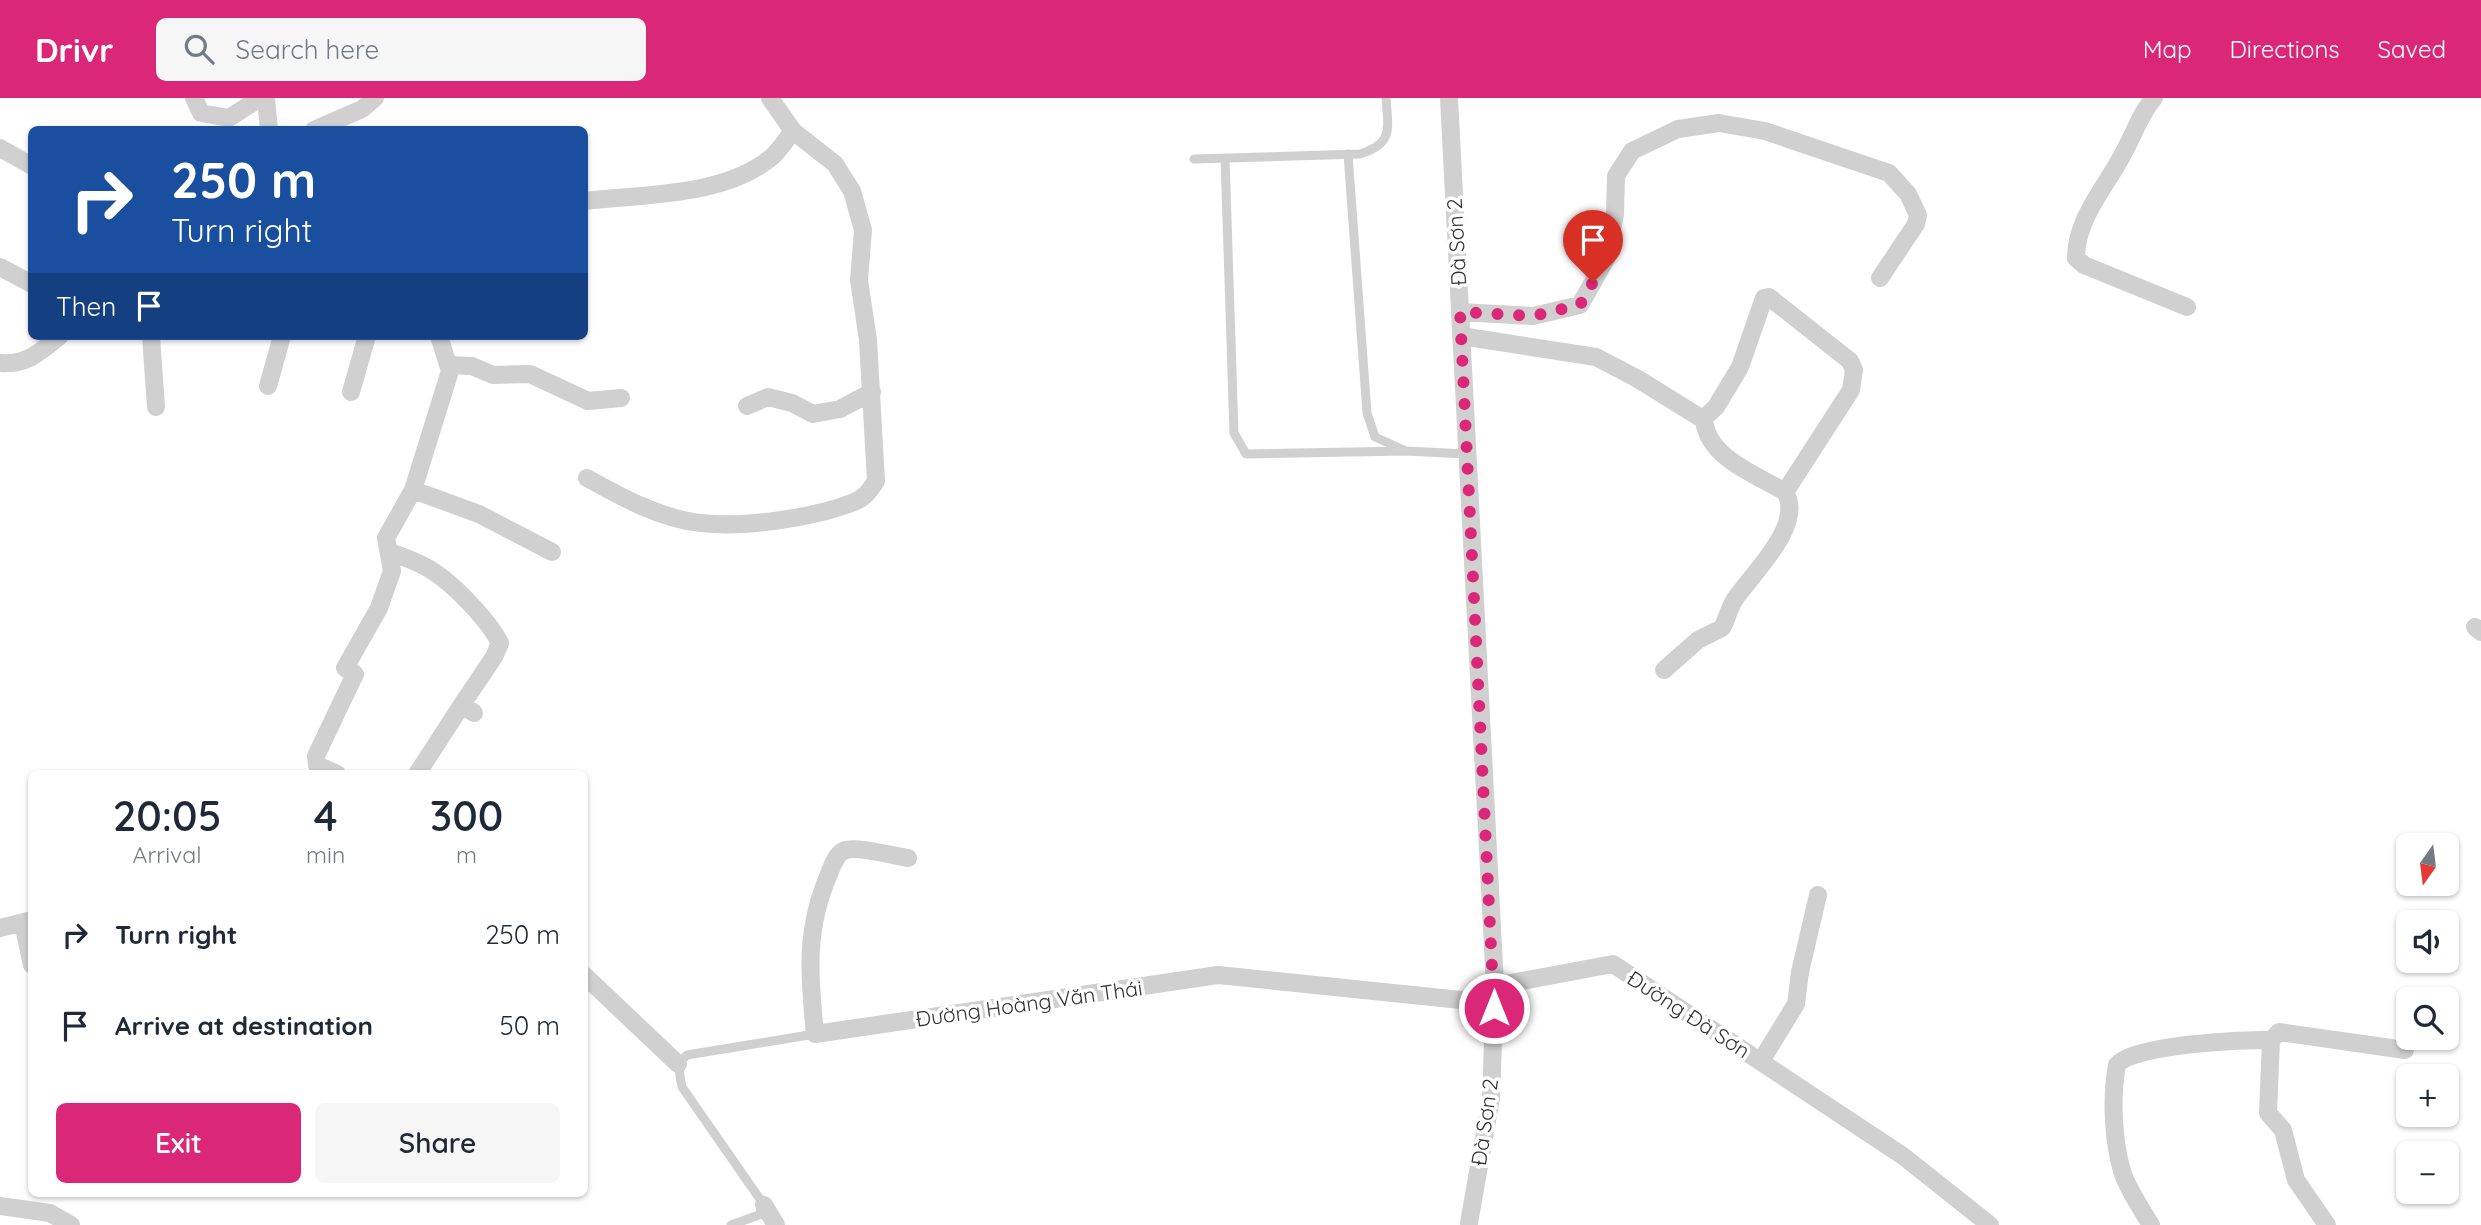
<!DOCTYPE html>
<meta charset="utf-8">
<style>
body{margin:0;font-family:Quicksand,sans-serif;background:#f6f6f7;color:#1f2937;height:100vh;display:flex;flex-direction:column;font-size:26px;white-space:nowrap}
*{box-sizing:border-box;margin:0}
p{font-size:23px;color:#747a83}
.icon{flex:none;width:38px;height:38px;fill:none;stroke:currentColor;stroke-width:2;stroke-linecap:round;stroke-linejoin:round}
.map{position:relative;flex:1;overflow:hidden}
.panel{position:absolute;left:28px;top:672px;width:560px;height:427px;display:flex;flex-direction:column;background:#fff;border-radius:10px;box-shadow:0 2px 5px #0004}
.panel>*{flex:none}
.top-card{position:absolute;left:28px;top:28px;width:560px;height:214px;border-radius:10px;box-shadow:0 2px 5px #0004;background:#1a4fa0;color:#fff;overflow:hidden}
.needle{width:46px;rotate:194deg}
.controls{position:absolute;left:2396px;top:735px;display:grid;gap:14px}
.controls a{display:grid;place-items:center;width:63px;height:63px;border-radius:10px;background:#fff;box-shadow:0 2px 5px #0004;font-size:35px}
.pin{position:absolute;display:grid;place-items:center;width:60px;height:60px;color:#fff;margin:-72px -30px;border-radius:50% 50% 50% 0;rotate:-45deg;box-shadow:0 0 7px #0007}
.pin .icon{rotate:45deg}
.me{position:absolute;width:77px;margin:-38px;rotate:0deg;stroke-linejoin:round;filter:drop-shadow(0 0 5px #0008)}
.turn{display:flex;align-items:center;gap:24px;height:147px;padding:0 28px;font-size:32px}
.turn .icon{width:91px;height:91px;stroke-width:2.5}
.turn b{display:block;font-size:49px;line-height:60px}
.then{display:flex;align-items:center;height:66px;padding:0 28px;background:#0003;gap:14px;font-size:26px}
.eta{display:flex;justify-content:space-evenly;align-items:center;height:119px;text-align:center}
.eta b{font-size:42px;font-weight:600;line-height:49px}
.button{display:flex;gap:14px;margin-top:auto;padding:14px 28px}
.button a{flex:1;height:80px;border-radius:10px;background:#db2777;color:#fff;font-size:28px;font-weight:600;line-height:80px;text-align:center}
.button a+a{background:#f6f6f7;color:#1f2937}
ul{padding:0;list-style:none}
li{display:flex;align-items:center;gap:21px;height:91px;padding:0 28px}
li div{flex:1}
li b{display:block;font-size:26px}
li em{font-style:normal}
header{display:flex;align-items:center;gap:42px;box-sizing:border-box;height:98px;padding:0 35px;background:#db2777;color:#fff}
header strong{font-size:33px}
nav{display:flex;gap:38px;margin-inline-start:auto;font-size:24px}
.search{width:490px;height:63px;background:#f6f6f7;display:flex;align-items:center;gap:18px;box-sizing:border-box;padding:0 24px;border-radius:10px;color:#747a83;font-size:26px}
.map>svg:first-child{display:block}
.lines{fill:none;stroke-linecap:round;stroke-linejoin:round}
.lane{stroke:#d0d0d0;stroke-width:9}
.street{stroke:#d0d0d0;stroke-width:18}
.route{stroke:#db2777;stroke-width:12;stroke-dasharray:0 21.6}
.labels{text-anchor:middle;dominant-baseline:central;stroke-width:7;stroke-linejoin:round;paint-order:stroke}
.street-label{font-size:21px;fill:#333;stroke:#fff}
</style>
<header>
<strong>Drivr</strong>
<div class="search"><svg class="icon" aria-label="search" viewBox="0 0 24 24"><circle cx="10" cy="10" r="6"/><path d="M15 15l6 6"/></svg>Search here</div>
<nav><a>Map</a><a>Directions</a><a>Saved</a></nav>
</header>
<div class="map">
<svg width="2481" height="1127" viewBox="0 0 2481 1127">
<rect width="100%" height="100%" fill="#fff"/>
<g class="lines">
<path class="lane" d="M1348,56L1367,315L1375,339L1406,353L1466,356
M1225,60L1234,335L1246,356L1406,353
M1194,61L1360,56C1394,45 1388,31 1386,0
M731,1127L759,1117L764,1107L682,989L678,966L687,957L815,936"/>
<path class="street" d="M194,0L201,15L229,20L260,0
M266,0L269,32
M1449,0L1495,888L1491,1000L1469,1125
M2154,0C2140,16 2135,34 2125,52C2108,87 2076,119 2076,160L2084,167L2187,209
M314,32L362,11L375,0
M0,50L32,68
M584,103C642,96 726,99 773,58C780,51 787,41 793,33L770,0
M0,169L32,186
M1460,214L1533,218L1580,207L1606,161L1615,116L1616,78L1632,53L1678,31L1719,25L1765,33L1889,75L1908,96L1918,117L1916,126L1880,180
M151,238L156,309
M1461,238L1596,259L1638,281L1704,322C1708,360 1755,376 1785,394C1805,426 1753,475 1735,501C1729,510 1727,521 1722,530L1698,542L1664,572
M0,265C27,267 40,254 60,238
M449,267L472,268L493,277L530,276L588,303L621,300
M268,288L282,238
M351,294L367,238
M747,308L768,299L792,305L813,316L840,311L872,294
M1703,321L1716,309L1740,269L1764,200L1769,199L1850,263L1854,272L1851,292L1785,394
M587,380C621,399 661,421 701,425C743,430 814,420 854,404C865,400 870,392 876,383L868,242L859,182L863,132L852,93L835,66L793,33
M413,392L479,416L552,454
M390,454C404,459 419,464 431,472C453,485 489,523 500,545L494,559L465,602L466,609L474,615
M2475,529L2481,534
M337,676L317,667L316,658L355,576L345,570L379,510L392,473L386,440L413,392L450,273L439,238
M417,676L465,602
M908,760C894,758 854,747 843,753C836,757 832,768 829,776C805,831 809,878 815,936L1218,877L1471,903L1495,888L1613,866L1903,1058L1990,1127
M23,825L32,867
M0,830L32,822
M584,877L678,966
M1761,963L1796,906L1800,874L1818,797
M764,1107L776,1127
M0,1108L50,1115L71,1127
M2151,1127C2141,1110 2128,1092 2122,1073C2113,1042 2111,999 2117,967C2130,947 2245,941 2271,942
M2327,1127L2296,1082L2283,1032L2268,1015L2271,942L2279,934L2405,952"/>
</g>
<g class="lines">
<path class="route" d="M1494,910L1460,214L1533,218L1580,207L1593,184"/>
</g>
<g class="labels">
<g class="street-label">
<text transform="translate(1456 144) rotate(-93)">Đà Sơn 2</text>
<text transform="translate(1029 905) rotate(-8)">Đường Hoàng Văn Thái</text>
<text transform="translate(1689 916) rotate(33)">Đường Đà Sơn</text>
<text transform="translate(1484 1024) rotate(-82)">Đà Sơn 2</text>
</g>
</g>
</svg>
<div class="controls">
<a><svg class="needle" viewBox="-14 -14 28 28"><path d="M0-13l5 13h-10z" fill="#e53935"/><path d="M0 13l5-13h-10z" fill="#747a83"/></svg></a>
<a><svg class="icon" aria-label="sound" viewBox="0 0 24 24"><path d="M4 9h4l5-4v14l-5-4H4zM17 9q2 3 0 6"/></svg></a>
<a><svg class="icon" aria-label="search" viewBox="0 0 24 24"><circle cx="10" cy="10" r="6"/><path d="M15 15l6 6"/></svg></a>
<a>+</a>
<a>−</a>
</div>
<div class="pin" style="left:1593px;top:184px;background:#d93025"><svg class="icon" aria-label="arrive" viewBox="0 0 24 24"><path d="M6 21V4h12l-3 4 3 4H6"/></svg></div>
<svg class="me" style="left:1494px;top:910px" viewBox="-20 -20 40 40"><circle r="17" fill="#db2777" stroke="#fff" stroke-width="3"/><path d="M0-11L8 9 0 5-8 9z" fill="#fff"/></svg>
<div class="top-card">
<div class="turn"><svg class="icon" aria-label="right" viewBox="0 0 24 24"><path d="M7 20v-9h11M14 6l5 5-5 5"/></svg><div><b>250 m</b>Turn right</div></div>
<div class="then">Then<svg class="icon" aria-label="arrive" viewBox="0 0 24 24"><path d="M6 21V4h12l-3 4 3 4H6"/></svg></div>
</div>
<section class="panel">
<div class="eta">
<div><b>20:05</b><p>Arrival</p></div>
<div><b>4</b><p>min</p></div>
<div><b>300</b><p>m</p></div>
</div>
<ul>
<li><svg class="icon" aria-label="right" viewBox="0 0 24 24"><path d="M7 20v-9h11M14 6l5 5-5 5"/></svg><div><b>Turn right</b></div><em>250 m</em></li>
<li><svg class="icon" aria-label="arrive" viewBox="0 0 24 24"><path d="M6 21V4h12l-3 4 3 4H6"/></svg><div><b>Arrive at destination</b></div><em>50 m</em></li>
</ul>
<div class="button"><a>Exit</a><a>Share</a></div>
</section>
</div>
